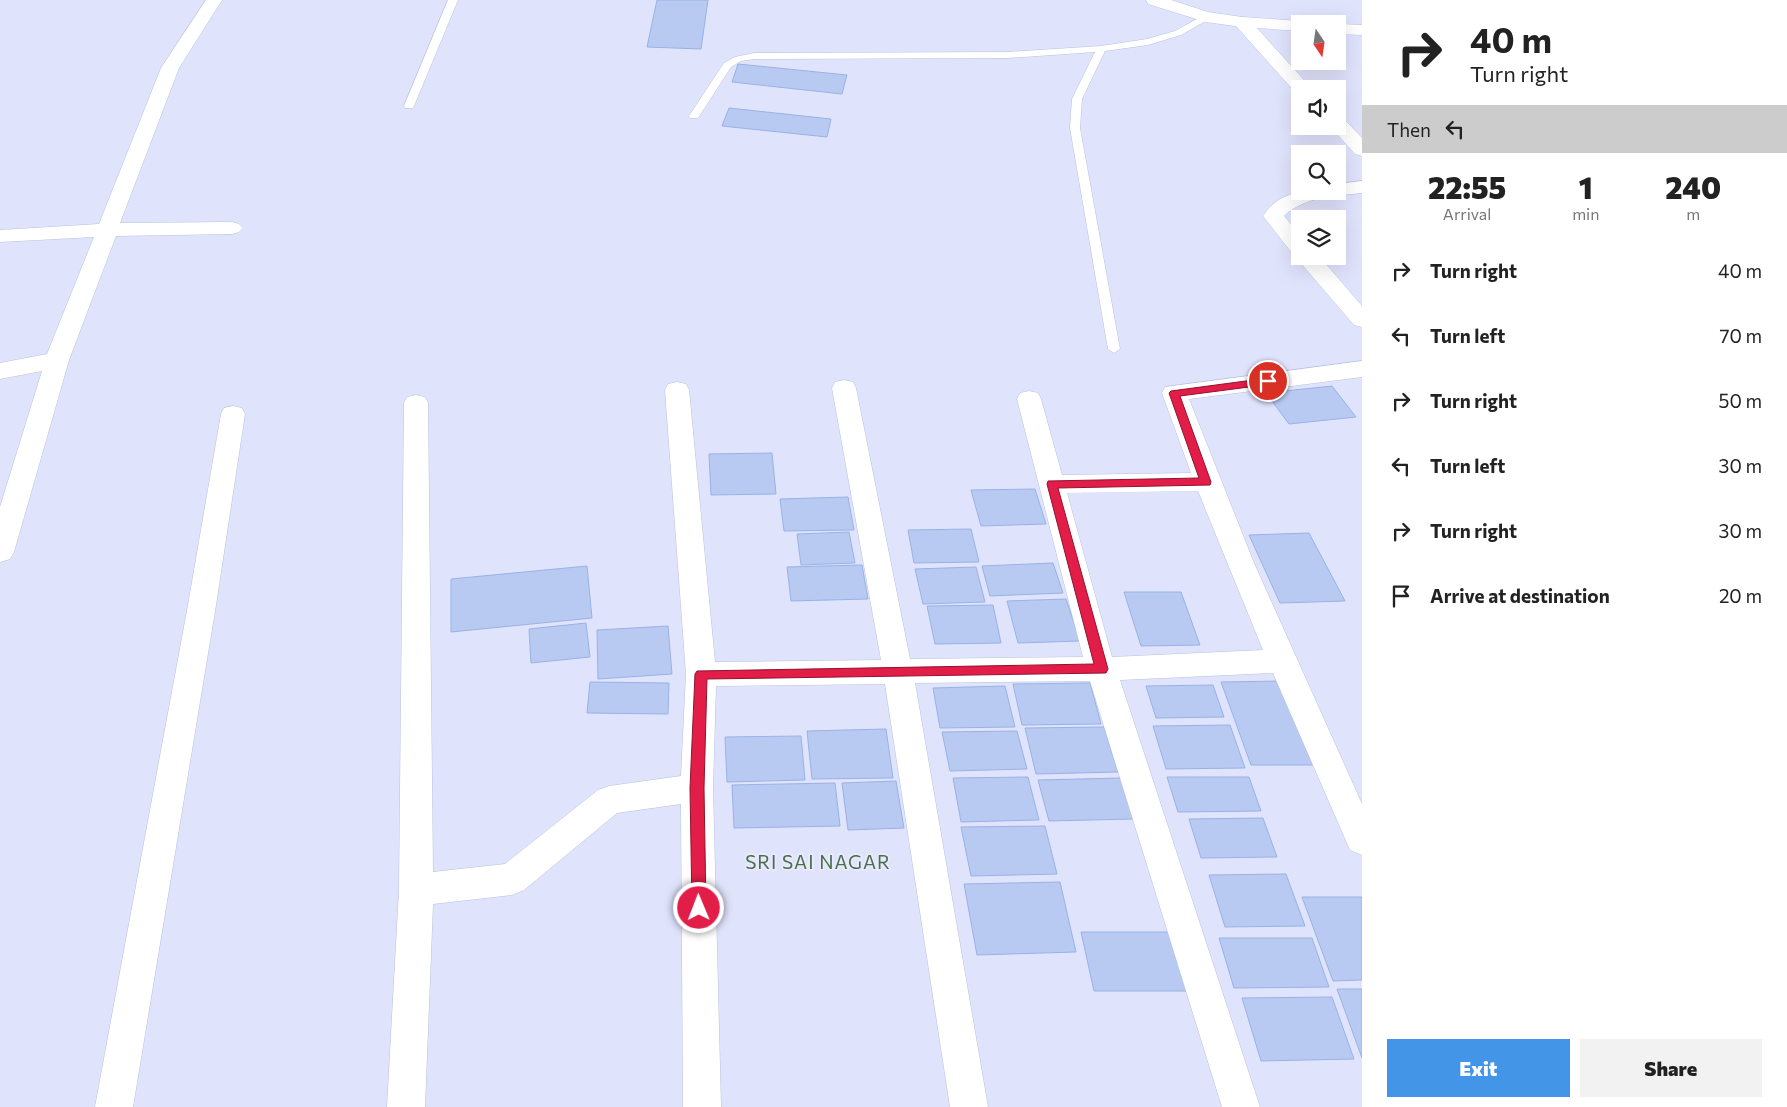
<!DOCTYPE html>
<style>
body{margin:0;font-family:Commissioner,sans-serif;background:#f2f2f2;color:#222;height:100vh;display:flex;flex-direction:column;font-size:19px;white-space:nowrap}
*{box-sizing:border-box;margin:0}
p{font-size:16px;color:#767676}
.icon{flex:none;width:28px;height:28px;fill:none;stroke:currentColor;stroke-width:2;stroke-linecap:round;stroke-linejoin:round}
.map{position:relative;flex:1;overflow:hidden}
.sheet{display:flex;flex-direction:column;background:#fff;width:425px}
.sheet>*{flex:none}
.top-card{background:#fff;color:#222;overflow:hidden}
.needle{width:32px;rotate:167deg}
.tools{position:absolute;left:1291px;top:15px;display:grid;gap:10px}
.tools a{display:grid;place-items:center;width:55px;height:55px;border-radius:0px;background:#fff;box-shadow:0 5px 20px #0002;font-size:25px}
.pin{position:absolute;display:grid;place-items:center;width:42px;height:42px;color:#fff;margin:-21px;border:2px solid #fff;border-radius:50%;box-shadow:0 1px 5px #0007}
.me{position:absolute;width:55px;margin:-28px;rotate:359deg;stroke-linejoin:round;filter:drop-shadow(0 0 4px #0008)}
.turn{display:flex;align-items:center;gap:18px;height:105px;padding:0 25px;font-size:22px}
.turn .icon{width:65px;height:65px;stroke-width:2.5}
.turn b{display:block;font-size:35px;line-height:42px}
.then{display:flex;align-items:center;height:48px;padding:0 25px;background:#0003;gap:10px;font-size:19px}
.eta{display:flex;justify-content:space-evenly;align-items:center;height:85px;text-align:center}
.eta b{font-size:30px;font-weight:800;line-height:35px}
.action{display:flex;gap:10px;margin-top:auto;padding:10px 25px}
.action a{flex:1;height:58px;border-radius:0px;background:#4395e8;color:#fff;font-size:20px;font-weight:800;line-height:58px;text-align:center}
.action a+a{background:#f2f2f2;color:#222}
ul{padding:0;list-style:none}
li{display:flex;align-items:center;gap:15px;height:65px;padding:0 25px}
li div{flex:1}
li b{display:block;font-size:19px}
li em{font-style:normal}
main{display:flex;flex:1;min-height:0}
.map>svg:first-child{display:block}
.building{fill:#b8caf2;stroke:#98b2e5}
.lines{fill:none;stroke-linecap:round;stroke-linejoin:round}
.lane-casing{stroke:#b9c2dd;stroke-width:1}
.street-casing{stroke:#b9c2dd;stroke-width:1}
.secondary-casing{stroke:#bac5e5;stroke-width:1}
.lane{fill:#fff;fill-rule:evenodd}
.street{fill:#fff;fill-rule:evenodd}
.secondary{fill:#fff;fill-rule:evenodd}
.route{fill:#e11d48;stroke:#92132f}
.labels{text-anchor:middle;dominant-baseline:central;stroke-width:4;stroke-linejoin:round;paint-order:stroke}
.near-neighbourhood-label{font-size:19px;letter-spacing:1px;fill:#4c6f4a;stroke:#e7e9ff}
</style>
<main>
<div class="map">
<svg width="1362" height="1107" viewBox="0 0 1362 1107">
<rect width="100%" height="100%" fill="#e0e3fc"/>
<path class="building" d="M657,0H708L701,49L647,47Z
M738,64L847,75L842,94L732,82Z
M729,108L831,119L827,137L722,126Z
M1332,386L1356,417L1289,424L1266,393Z
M772,453L776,494L711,495L709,454Z
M1035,489L1046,524L981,526L971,490Z
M848,497L854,530L784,531L780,499Z
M971,529L979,562L914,563L908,530Z
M849,532L855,563L801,565L797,534Z
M1309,533L1345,601L1280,603L1249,535Z
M1053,563L1063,593L990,596L982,566Z
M862,565L868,599L791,601L787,567Z
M587,566L592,618L451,632V579Z
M976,567L985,602L923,604L915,569Z
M1124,592H1181L1200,645L1141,646Z
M1066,599L1080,641L1018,643L1007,601Z
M993,605L1001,643L935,644L927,606Z
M586,623L590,657L531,663L529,629Z
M668,626L672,674L598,679L597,630Z
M1281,681L1314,765H1251L1221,682Z
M590,682L669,683L668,714L587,713Z
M1090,683L1101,724L1022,725L1013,684Z
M1213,685L1224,717L1156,718L1146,686Z
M1005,686L1015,727L940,728L933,688Z
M1230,725L1245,768L1166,769L1153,726Z
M1104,727L1118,772L1036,774L1025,728Z
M886,729L893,778L812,779L807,731Z
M1017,731L1027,769L950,771L942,732Z
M801,736L805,780L727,782L725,737Z
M1028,777L1039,820L961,822L953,778Z
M1167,777H1249L1261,811L1178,812Z
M1121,778L1133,819L1049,821L1038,780Z
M896,781L904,828L848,830L842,783Z
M835,783L840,826L734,828L732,785Z
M1263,818L1277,857L1201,858L1189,819Z
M1045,826L1057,874L971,876L961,827Z
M1286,874L1305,926L1225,927L1209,875Z
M1060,882L1076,952L977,955L964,884Z
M1302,897H1362V980L1333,981Z
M1081,932H1173L1190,991H1094Z
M1219,938H1312L1329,987L1234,988Z
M1337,989H1362V1058Z
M1332,997L1354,1059L1261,1061L1242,998Z"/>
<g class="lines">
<defs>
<path id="lane" d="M448,0H458L414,106L413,108H405L404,106Z
M1206,14L1211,17L1209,19L1181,35L1148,45L1105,51L1082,99L1080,128L1120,349L1114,353L1108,349L1070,128L1072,99L1095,52L1008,58L754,59L741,61L731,67L698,118H690L689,116L724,63L735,57L754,53L1008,52L1101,46L1147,39L1175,31Z"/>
<path id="street" d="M206,0H222L179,68L120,223L232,222L239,224L243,228L239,232L232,234L116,236L69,360L14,552L10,559L0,562V507L42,371L0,379V363L47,354L94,237L0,242V230L99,224L161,68Z
M1242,17L1248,18L1312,89H1300V94L1296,93L1236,26L1233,22L1236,18Z
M1338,118L1345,120L1362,138V156L1355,154L1330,126H1338Z
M1362,181V193C1335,196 1305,196 1284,216L1300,235V256H1319L1362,306V327L1354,325L1299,261L1296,256L1298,254L1292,253L1263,216C1282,188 1307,191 1338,191V184Z
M1362,361V377L1189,399L1254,563L1362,804V855L1350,850L1273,673L1120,680L1260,1107H1222L1090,681L915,683L988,1107H950L885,684L716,686L713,788L721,1107H683L681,804L617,813L524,890L512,895L433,904L425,1107H387L399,890L404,403L407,397L416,395L425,397L428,403L433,872L505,864L598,790L609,786L681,776L686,674L665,390L668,384L677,382L686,384L689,390L715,662L881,660L832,388L835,382L844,380L853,382L856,388L910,659L1083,657L1017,399L1020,393L1029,391L1038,393L1041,399L1062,475L1191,473L1162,393L1165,387ZM1198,491L1263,650L1112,657L1067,493Z
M233,406L242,408L245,414L216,605L133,1107H95L188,605L221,414L224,408Z"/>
<path id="secondary" d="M1146,0H1171L1208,12L1242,17L1300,21L1307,24H1300V31L1242,27L1206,22L1148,4Z
M1338,24L1362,25V35L1338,34Z"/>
</defs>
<use href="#lane" class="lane-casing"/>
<use href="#street" class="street-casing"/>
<use href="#secondary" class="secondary-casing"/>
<use href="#lane" class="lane"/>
<use href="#street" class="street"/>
<use href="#secondary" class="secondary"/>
</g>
<path class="route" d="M1268,378L1273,381L1272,384L1180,396L1211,482L1210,485L1058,488L1108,669L1106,673L707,679L704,788L706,908L704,912L699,914L694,912L692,908L690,788L695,674L697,671L1094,664L1047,484L1048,481L1199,478L1169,393L1171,391Z"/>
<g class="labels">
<g class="near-neighbourhood-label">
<text x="818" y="861">SRI SAI NAGAR</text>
</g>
</g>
</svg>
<div class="tools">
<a><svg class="needle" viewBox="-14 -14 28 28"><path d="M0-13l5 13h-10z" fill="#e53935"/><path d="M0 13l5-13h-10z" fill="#767676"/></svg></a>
<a><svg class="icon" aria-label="sound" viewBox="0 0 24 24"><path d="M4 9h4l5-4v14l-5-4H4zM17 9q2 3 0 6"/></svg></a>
<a><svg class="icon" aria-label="search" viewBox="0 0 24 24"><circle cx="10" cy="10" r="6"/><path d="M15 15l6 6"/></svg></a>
<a><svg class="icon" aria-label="layers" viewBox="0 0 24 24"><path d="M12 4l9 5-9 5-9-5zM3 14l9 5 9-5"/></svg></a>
</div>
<div class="pin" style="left:1268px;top:381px;background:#d93025"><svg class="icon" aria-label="arrive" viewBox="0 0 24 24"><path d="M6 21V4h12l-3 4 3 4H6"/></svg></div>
<svg class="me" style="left:699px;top:908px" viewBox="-20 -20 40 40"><circle r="17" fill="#e11d48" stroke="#fff" stroke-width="3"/><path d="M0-11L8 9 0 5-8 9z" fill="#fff"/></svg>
</div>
<section class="sheet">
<div class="top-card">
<div class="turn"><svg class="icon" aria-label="right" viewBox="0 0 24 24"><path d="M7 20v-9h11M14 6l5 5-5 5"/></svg><div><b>40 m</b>Turn right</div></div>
<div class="then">Then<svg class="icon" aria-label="left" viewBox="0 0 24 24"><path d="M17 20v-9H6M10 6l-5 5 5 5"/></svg></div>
</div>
<div class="eta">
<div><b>22:55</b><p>Arrival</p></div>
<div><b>1</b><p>min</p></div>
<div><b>240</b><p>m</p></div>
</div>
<ul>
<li><svg class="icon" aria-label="right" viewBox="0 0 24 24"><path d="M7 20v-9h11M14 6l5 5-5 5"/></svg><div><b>Turn right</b></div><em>40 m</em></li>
<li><svg class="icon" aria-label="left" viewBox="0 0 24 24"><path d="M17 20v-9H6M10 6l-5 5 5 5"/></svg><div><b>Turn left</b></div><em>70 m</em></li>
<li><svg class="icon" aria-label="right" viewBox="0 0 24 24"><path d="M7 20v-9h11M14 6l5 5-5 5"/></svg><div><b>Turn right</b></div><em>50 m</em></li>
<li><svg class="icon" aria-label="left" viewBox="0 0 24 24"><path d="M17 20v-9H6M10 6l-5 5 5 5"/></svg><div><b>Turn left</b></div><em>30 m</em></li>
<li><svg class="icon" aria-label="right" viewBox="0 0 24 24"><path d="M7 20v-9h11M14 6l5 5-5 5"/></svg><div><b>Turn right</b></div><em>30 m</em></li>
<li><svg class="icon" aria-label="arrive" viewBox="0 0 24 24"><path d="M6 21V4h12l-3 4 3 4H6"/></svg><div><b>Arrive at destination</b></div><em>20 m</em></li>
</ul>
<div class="action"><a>Exit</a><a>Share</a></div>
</section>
</main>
